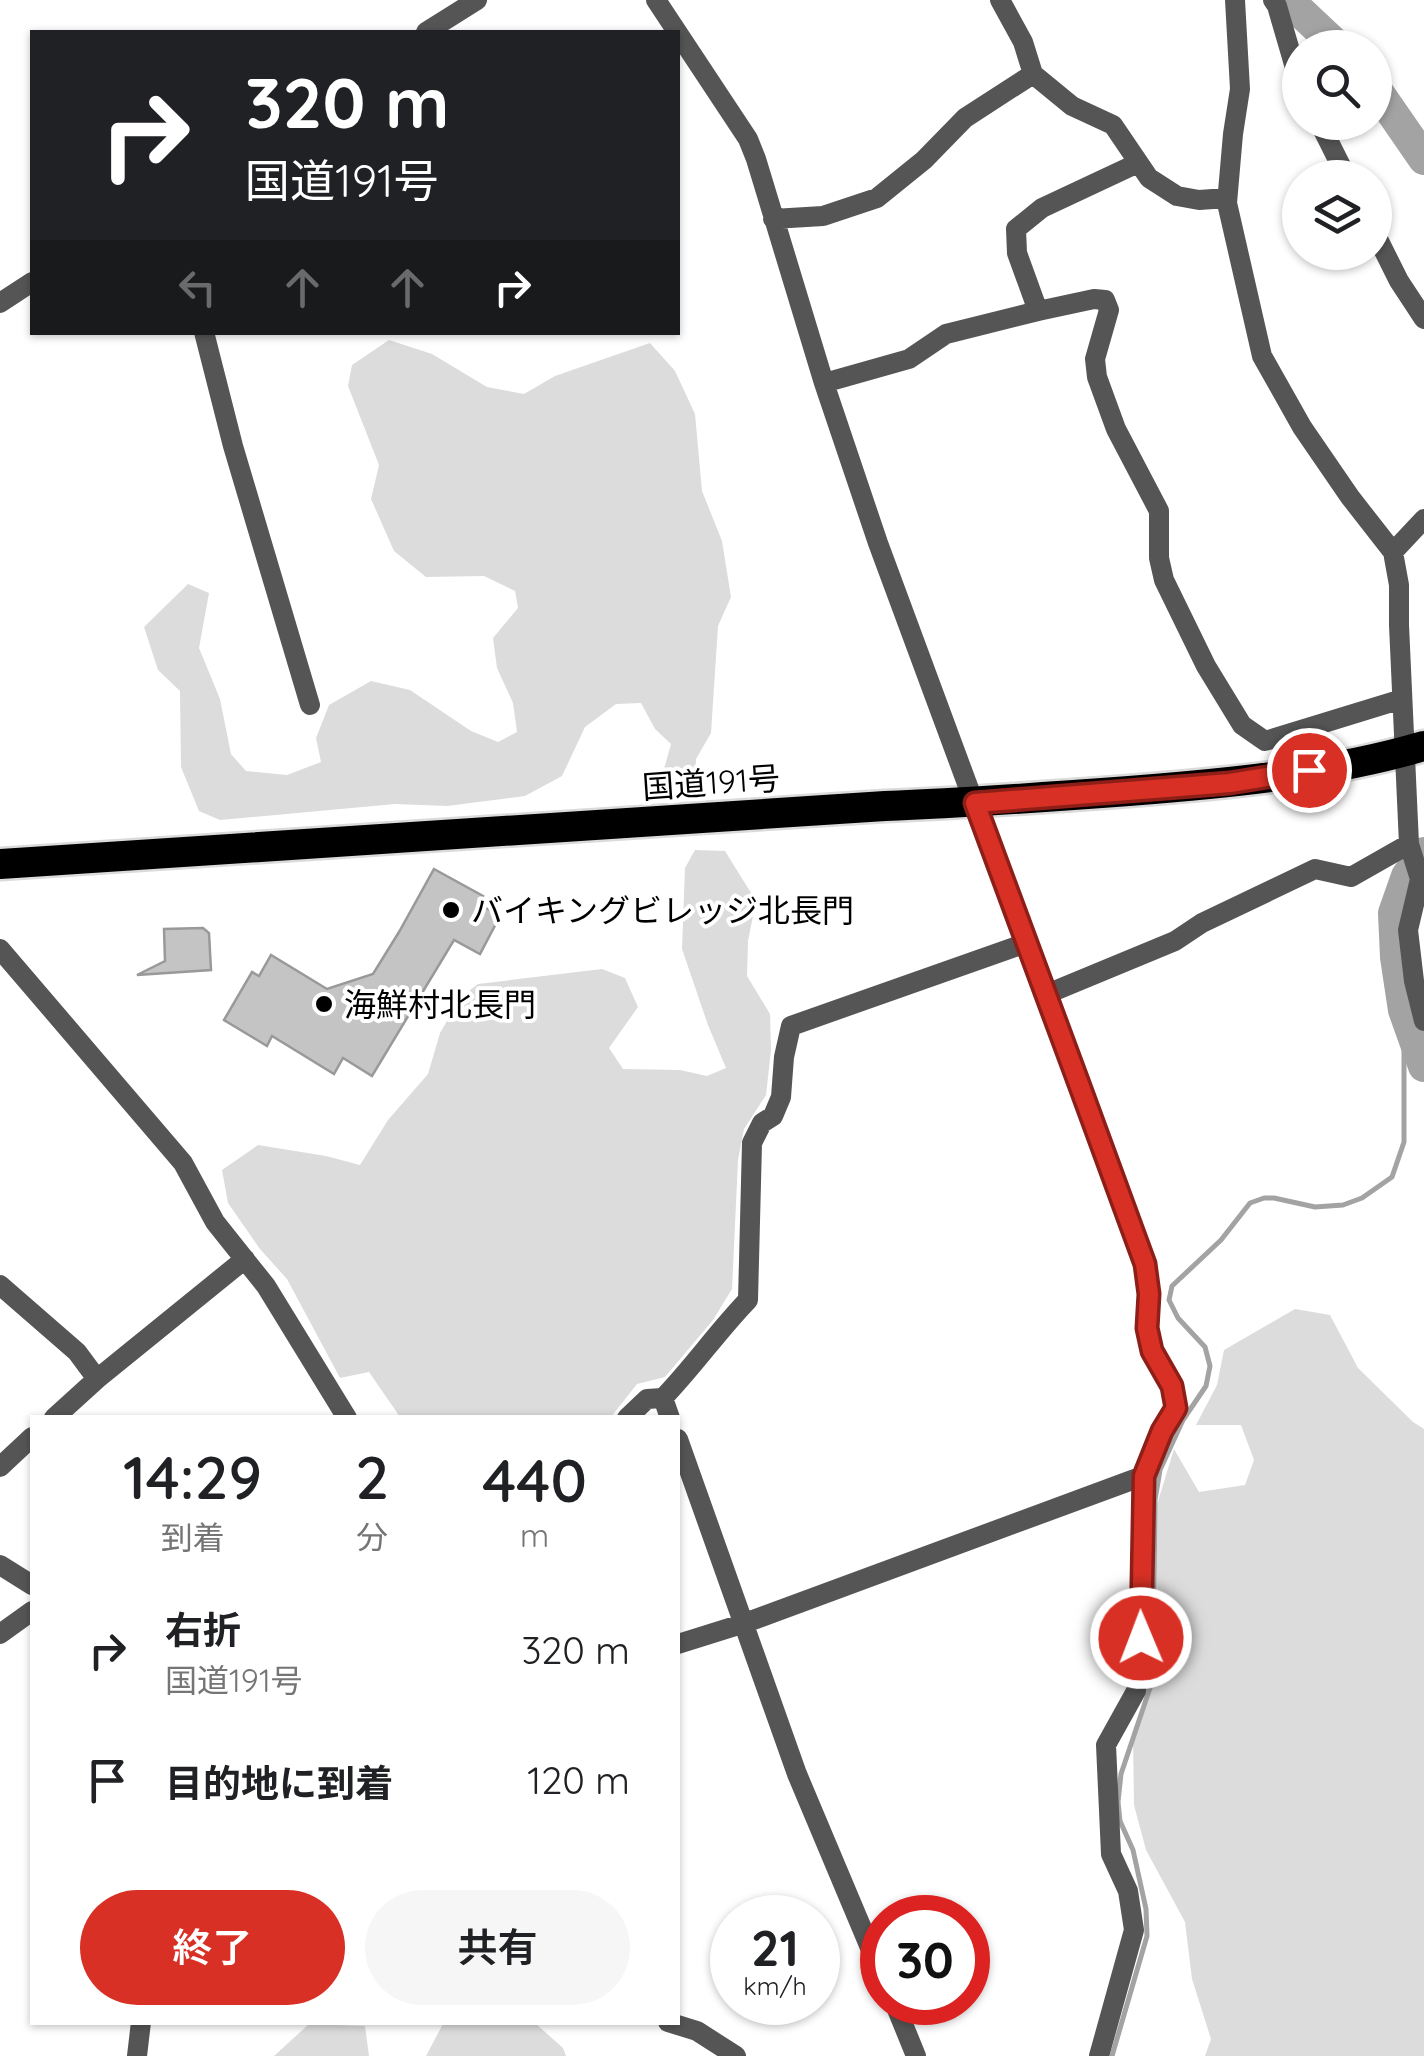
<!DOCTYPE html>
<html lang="ja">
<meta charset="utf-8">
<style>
body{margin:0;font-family:Quicksand,"Noto Sans JP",sans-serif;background:#f6f6f6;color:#202124;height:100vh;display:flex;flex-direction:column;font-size:38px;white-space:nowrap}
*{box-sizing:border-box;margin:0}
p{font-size:32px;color:#757577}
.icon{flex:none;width:55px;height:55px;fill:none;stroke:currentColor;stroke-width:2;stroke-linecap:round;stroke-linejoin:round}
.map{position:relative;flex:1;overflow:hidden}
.details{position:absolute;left:30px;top:1415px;width:650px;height:610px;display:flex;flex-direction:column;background:#fff;border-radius:0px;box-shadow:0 2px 8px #0004}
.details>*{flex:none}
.hud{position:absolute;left:30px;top:30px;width:650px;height:305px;border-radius:0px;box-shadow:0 2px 8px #0004;background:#202124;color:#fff;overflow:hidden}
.controls{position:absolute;left:1282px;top:30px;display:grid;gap:20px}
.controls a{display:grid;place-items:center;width:110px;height:110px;border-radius:50%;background:#fff;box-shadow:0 2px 8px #0004;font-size:50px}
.speed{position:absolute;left:710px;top:1895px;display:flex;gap:20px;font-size:50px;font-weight:700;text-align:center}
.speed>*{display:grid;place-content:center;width:130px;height:130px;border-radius:50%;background:#fff;box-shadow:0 2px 8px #0004;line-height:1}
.speed small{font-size:25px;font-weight:400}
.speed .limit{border:15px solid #d22;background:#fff;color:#111}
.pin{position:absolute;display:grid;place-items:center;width:85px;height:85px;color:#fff;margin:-42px;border:5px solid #fff;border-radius:50%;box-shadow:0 2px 10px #0007}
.me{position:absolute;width:110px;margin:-55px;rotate:359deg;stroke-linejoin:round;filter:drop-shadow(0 0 8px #0008)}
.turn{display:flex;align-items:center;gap:35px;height:210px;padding:0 50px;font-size:45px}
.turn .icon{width:130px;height:130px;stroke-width:2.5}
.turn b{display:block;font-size:70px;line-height:85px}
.lanes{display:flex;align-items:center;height:95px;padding:0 50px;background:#0003;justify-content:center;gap:50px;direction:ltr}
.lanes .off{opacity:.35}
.eta{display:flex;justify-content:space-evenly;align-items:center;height:170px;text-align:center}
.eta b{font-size:60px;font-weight:600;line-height:70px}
.cta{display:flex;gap:20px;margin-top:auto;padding:20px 50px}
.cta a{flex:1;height:115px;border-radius:60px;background:#d93025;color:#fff;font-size:40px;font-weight:600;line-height:115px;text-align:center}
.cta a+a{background:#f6f6f6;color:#202124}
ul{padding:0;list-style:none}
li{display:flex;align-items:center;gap:30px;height:130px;padding:0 50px}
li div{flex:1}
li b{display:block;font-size:38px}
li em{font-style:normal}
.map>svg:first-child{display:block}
.green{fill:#dcdcdc}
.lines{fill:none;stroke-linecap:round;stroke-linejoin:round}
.stream{stroke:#a3a3a3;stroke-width:5}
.river{stroke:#a3a3a3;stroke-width:32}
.building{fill:#c4c4c4;stroke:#999;stroke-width:2.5}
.highway-casing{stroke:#dbdbdb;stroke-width:35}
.street{stroke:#555;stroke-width:20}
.highway{stroke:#000;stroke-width:30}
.route-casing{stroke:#8d1f18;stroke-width:25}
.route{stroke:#d93025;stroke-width:18}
.poi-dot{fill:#000;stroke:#fff;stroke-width:4}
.labels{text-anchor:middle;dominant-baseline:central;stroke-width:8;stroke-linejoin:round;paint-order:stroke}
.street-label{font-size:32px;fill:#000;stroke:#fff}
.poi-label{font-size:32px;fill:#000;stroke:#fff;text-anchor:start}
</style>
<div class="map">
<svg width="1424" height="2056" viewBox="0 0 1424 2056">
<rect width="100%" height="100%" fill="#fff"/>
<path class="green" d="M389,340L432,354L487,387L524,394L555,376L650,343L675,371L695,414L702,491L722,541L731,597L718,626L711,733L696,759L695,782L664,769L671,744L655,729L641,703L616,704L585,727L562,776L525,796L447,806L395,804L220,820L199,811L181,767L180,691L158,670L144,627L188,584L209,593L199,648L220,699L231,754L246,771L287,775L321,762L316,738L329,705L371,681L410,690L471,731L498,742L517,732L513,703L497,668L493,638L518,608L515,591L484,576L426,577L394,551L371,499L379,465L348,386L352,365Z
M695,850L725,851L756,901L748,941L747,976L770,1014L771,1050L766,1095L744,1129L738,1160L732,1289L713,1320L665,1377L637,1384L611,1417H400L369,1372L340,1378L287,1279L260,1249L228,1203L222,1170L258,1145L326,1156L360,1165L388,1120L428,1074L440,1033L461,997L478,984L602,969L625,978L638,1007L609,1048L623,1069L680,1070L707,1076L726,1068L708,1025L682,949L685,868Z
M1295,1309L1330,1315L1358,1368L1413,1422L1424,1429V2056H1205L1211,2039L1192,1979L1185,1922L1146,1850L1134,1805L1133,1737L1155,1679L1158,1615L1155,1511L1174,1449L1199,1492L1245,1485L1254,1460L1241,1425H1196L1217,1385L1224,1350Z
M444,2022L535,2023L563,2048L566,2056H426Z
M309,2024L365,2026L369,2056H274Z"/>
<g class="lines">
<path class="stream" d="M1112,2056L1147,1936L1146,1909L1133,1850L1120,1821L1118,1802L1121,1774L1153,1679L1155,1500L1160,1470L1183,1420L1206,1386L1210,1366L1205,1347L1178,1318L1169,1300L1172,1286L1221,1240L1250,1203L1264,1198H1274L1315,1207L1343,1205L1362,1198L1392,1177L1404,1142V1010"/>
<path class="river" d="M1288,0L1339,48
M1375,88L1424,159
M1424,853L1407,876L1394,913L1396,957L1404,1010L1424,1066"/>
</g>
<path class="building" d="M434,869L483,896L479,904L500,916L480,954L454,940L372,1076L343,1058L334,1074L272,1036L267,1046L224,1020L252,972L259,976L271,955L327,989L373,974L399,932Z
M203,928L209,933L211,970L137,975L165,961L164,929Z"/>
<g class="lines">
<defs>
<path id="highway" d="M0,864L885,806C966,803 1048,797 1129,791C1228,783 1329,774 1424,746"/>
</defs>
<use href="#highway" class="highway-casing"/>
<path class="street" d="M656,0L748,139L756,159L824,383L878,543L1026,943L1047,994L1145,1265L1149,1294L1147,1328L1151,1351L1173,1386L1176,1408L1162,1431L1143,1476L1140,1615L1142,1662L1136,1691L1106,1745L1111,1854L1128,1891L1134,1930L1099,2056
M1000,0L1023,42L1033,74L1072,106L1113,125L1149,178L1177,196L1199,200L1227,198
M1235,0L1240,89L1233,134L1227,203L1262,356L1302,427L1350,497L1393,552L1399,585V625L1409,844L1420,879L1408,930L1414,981L1424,1021
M1273,0L1277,6L1300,85
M426,32L477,0
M1319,122L1347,178
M773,219L823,216L877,198L924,160L965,118L1033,74
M1375,233L1399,281L1424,319
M0,303L32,282
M1038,311L1017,253L1016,229L1042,208L1138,163
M204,332L233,446L310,705
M824,383L909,359L946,334L1038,311L1094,299L1105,300L1109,310L1095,359L1097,377L1116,429L1159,511V558L1164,580L1206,666L1242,725L1265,741L1402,699
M1393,552L1424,519
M0,949L183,1163L215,1222L266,1286L347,1418
M1047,994L1175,941L1202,923L1315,869L1351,877L1409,844
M0,1285L77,1352L97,1379
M663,1398L670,1418
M54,1418L97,1379L245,1259
M627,1418L647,1399L663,1398C693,1367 718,1331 748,1300L752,1143L762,1123L773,1116L781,1097L784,1057L791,1026L1026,943
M678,1439L797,1774L882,1976
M0,1467L32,1437
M0,1565L32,1585
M0,1634L32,1611
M678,1644L745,1623L1143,1476
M894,2002L916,2056
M668,2022L697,2031L736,2056
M137,2056L141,2022"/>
<use href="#highway" class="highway"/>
</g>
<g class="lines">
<defs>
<path id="route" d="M1141,1638L1144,1476L1162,1431L1176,1408L1172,1386L1152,1351L1147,1328L1149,1294L1145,1264C1089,1110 1032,957 975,803L1230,783L1309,770"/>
</defs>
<use href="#route" class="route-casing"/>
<use href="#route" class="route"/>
</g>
<g class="poi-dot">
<circle cx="451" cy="910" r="10"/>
<circle cx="324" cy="1004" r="10"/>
</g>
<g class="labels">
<g class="street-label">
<text transform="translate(711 782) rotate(-4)">国道191号</text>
</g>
<g class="poi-label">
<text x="471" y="910">バイキングビレッジ北長門</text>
<text x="344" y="1004">海鮮村北長門</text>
</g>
</g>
</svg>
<div class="controls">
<a><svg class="icon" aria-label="search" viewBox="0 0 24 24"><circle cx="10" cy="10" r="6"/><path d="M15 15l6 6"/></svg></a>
<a><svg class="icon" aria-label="layers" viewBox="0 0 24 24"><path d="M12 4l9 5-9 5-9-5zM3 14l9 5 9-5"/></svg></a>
</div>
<div class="speed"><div>21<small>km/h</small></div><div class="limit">30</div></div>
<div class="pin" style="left:1309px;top:770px;background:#d93025"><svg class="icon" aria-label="arrive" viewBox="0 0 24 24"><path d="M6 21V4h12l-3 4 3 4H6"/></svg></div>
<svg class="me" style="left:1141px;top:1638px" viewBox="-20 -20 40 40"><circle r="17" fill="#d93025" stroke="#fff" stroke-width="3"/><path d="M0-11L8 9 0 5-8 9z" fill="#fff"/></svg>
<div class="hud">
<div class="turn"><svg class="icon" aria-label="right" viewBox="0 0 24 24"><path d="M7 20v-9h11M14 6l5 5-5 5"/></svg><div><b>320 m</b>国道191号</div></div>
<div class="lanes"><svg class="icon off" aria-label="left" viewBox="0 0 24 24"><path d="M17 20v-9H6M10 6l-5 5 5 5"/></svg><svg class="icon off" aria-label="ahead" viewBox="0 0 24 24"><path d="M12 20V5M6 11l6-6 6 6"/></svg><svg class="icon off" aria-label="ahead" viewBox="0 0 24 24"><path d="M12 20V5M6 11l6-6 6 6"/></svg><svg class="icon" aria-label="right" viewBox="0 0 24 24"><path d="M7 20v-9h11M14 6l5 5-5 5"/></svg></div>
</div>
<section class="details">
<div class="eta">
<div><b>14:29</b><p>到着</p></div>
<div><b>2</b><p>分</p></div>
<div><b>440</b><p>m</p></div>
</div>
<ul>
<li><svg class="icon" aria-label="right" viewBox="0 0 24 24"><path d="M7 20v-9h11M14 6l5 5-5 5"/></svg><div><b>右折</b><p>国道191号</p></div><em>320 m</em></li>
<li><svg class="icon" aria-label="arrive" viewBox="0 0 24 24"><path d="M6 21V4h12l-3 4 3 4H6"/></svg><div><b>目的地に到着</b></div><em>120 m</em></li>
</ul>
<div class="cta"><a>終了</a><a>共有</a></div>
</section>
</div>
